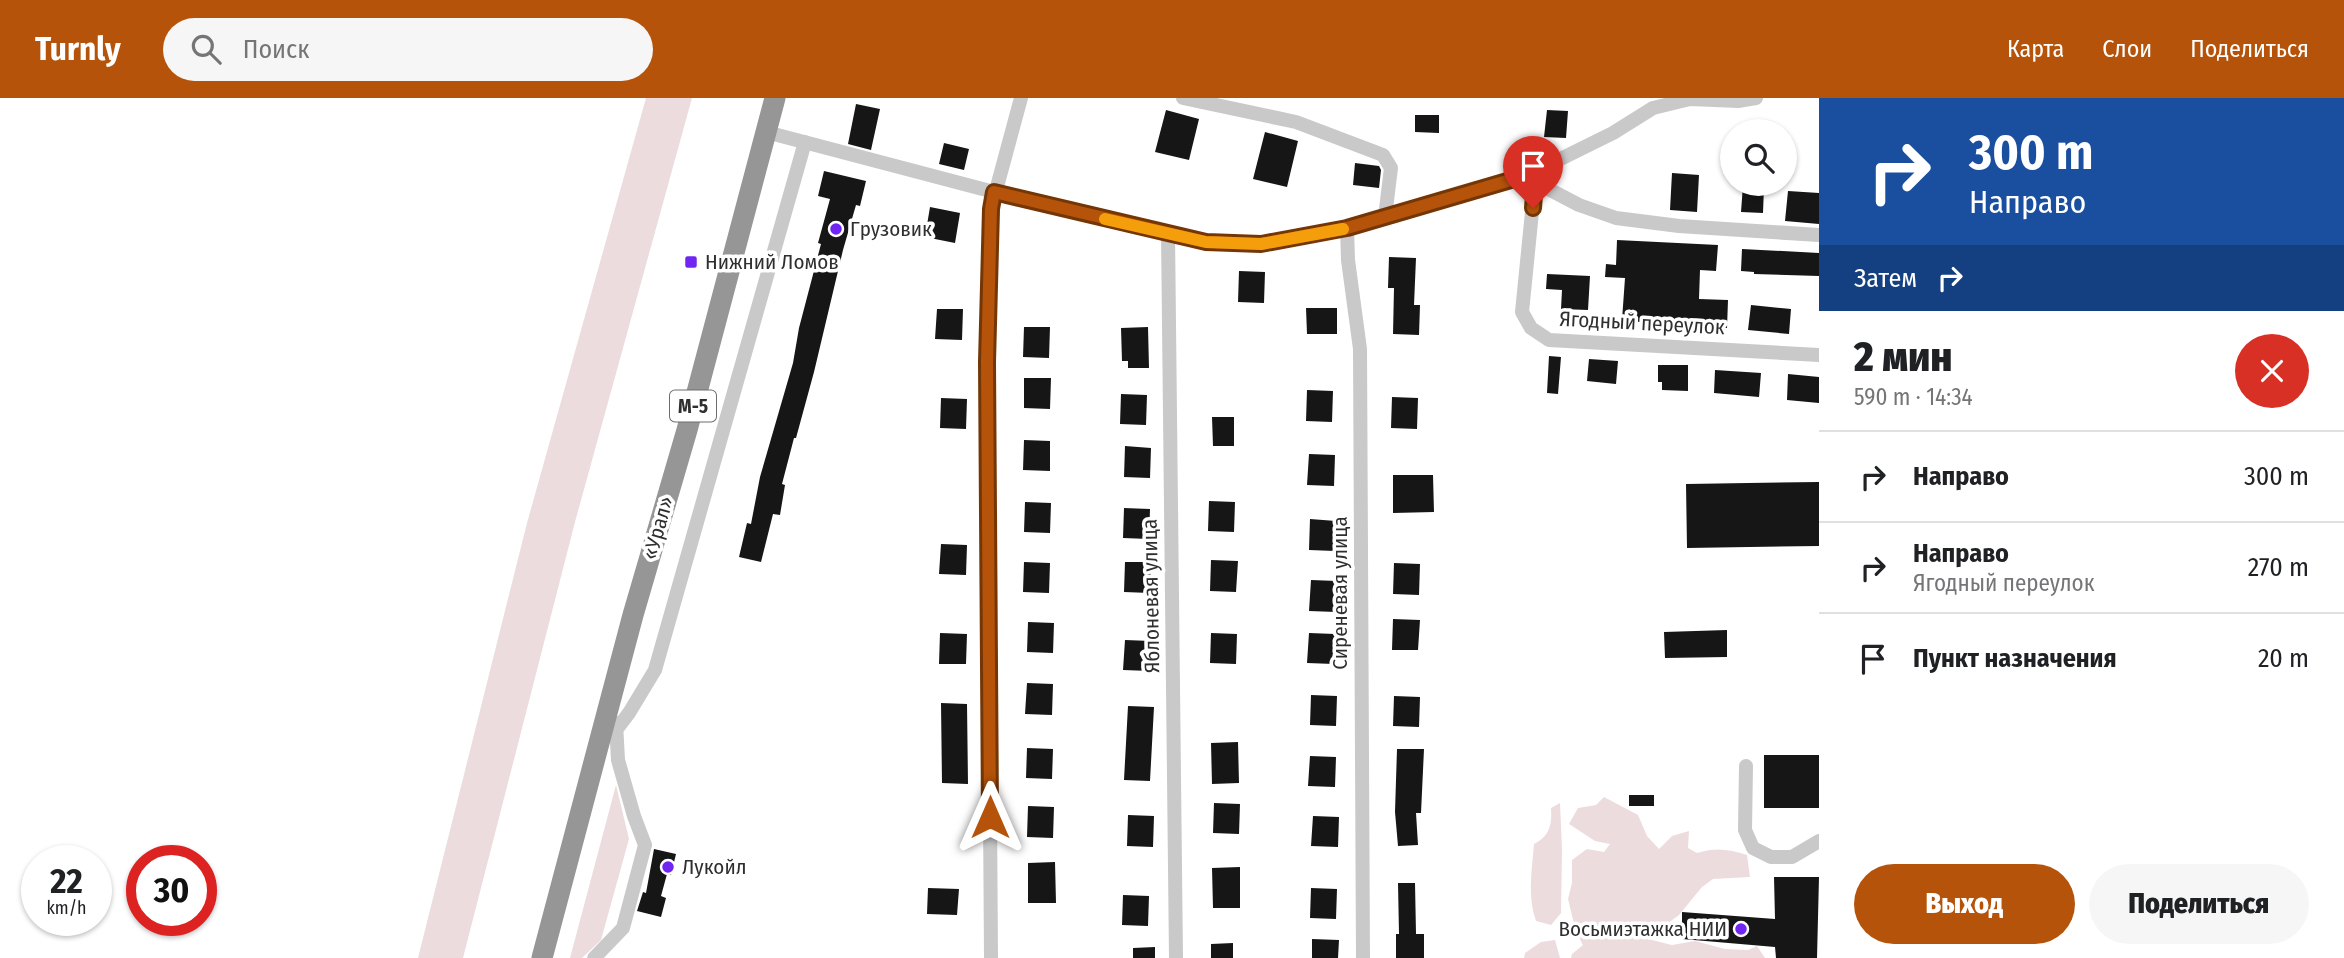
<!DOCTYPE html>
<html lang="ru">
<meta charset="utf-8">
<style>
body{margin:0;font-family:"Fira Sans Condensed",sans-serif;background:#f6f6f6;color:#202124;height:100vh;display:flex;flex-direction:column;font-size:26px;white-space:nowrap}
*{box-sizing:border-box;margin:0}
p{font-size:23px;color:#757577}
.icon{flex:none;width:38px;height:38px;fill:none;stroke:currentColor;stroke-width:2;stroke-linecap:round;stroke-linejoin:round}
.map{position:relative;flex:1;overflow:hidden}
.sheet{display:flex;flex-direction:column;background:#fff;width:525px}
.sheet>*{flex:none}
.hud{background:#1a4fa0;color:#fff;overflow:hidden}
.buttons{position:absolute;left:1720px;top:21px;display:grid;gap:14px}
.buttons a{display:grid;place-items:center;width:77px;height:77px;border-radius:50%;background:#fff;box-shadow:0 2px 5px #0004;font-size:35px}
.speed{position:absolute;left:21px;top:747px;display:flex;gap:14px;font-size:35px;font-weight:700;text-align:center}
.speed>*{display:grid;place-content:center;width:91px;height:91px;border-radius:50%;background:#fff;box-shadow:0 2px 5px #0004;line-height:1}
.speed small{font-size:18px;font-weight:400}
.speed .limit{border:10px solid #d22;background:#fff;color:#111}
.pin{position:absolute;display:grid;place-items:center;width:60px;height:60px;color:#fff;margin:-72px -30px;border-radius:50% 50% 50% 0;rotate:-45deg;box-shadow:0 0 7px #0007}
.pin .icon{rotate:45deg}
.me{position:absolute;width:77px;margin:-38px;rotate:0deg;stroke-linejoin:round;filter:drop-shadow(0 0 5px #0008)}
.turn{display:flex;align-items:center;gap:24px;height:147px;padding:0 35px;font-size:32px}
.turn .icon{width:91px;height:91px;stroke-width:2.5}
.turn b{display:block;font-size:49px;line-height:60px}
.then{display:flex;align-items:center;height:66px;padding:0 35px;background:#0003;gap:14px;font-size:26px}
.round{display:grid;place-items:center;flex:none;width:74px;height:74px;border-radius:37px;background:#f6f6f6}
.summary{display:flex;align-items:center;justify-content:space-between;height:119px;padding:0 35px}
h1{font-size:42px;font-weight:800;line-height:52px}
.action{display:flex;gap:14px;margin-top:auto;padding:14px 35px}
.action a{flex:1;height:80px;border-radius:42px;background:#b45309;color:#fff;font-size:28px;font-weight:800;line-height:80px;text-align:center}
.action a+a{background:#f6f6f6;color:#202124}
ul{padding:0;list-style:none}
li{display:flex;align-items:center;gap:21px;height:91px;padding:0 35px;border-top:2px solid #e0e0e0}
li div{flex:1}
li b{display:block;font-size:26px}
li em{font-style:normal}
header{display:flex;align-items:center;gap:42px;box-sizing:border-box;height:98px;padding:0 35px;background:#b45309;color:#fff}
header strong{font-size:33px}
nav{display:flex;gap:38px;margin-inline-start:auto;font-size:24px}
.search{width:490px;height:63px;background:#f6f6f6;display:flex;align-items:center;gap:18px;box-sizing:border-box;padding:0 24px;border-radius:38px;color:#757577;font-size:26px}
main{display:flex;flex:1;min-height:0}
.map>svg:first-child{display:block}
.green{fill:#eddcdd}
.building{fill:#161616}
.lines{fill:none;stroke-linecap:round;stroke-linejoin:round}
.minor{stroke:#c9c9c9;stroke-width:14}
.highway{stroke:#969696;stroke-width:21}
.route-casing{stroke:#753606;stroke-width:18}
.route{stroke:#b45309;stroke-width:12}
.slow{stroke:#f59e0b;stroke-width:12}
.poi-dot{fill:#7125f2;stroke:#fff;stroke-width:2.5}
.labels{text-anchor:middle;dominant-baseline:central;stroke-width:7;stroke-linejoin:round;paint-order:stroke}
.shield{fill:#fff;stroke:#6d6d6d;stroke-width:2}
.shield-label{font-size:19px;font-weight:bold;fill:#2f2f2f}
.poi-label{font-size:21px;fill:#2f2f2f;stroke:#fff;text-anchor:start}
.street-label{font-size:21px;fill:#2f2f2f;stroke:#fff}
</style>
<header>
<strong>Turnly</strong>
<div class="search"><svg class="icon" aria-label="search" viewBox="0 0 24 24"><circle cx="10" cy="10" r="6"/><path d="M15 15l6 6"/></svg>Поиск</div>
<nav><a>Карта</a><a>Слои</a><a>Поделиться</a></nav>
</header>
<main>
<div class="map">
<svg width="1819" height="860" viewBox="0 0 1819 860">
<rect width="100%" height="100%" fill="#fff"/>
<path class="green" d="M646,0H692L575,424L463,860H418L527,425Z
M616,687L629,741L601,842L582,860H570Z
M1604,699L1638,717L1647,738L1659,751L1672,738L1689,733L1688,750L1697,755C1716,749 1729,751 1747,757L1750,779L1713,781L1702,789L1679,817L1659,832L1640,839L1672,847L1695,843L1725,851L1748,852L1757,848L1765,860H1571L1572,856L1583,847L1576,834L1568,801L1572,785V762L1587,751L1604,754L1610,746L1595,743L1569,726L1578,710L1596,707Z
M1560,705L1562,751L1561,815L1551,827L1536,823C1527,798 1532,772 1534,746C1550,738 1552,726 1551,710Z
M1555,842L1560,860H1524L1525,855L1541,844Z"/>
<path class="building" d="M856,6L880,11L871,52L848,46Z
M1166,12L1199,21L1189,62L1155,54Z
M1547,12L1568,13L1566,40L1544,39Z
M1415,17H1439V35L1415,34Z
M1265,34L1298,43L1287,89L1253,81Z
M944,45L969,51L964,72L939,66Z
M1355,65L1379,68L1381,72L1379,90L1353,87Z
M824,73L866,83L860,108L856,107L843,152L814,274L796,340H794L782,386L785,387L780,417L773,416L761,464L739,459L747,425L751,426L760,379L793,265L799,230L821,146L818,145L830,101L818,98Z
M1672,75L1699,77L1697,114L1670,112Z
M1743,87L1764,89L1763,115L1741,114Z
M1788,93L1819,95V126L1785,123Z
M930,109L960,115L955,145L925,139Z
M1617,142L1718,147L1716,173L1700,172L1699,201L1728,202L1727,230L1685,229L1622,222L1625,180L1605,179L1606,166L1616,167Z
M1742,151L1819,155V178L1754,176V174L1741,173Z
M1389,159L1416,160L1414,207H1420L1419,237L1393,236L1394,190H1388Z
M1239,173L1265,174L1264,205L1238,204Z
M1547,176L1590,178L1588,212L1561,211L1562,192L1546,191Z
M1751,207L1791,211L1789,236L1748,232Z
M1306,210H1337V236H1307Z
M937,211H963L962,242L935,241Z
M1024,229H1050L1049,260L1023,259Z
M1148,229L1149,270H1128V263H1122L1121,230Z
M1549,258L1561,259L1558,296L1547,295Z
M1589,261L1618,263L1616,286L1587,283Z
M1658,267H1688V293L1662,292V284H1658Z
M1715,272L1761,275L1759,299L1714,295Z
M1788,276L1819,279V305L1787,302Z
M1024,280H1051L1050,311L1024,310Z
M1307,292L1333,293L1332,324L1306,323Z
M1121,296L1147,297L1146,327L1120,326Z
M1392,299L1418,300L1417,331L1391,330Z
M941,300L967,301L966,331L940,330Z
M1212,319H1234V348H1213Z
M1024,342L1050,343V373L1023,372Z
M1125,348L1151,350L1150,380L1124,379Z
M1309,356L1335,357L1334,388L1307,387Z
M1393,377H1433L1434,414L1393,415Z
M1819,384V448L1687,450L1686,386Z
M1209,403L1235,404L1234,434L1208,433Z
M1025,404L1051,405L1050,435L1024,434Z
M1124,410L1150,411L1149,441L1123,440Z
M1310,421L1336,423L1335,453L1309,452Z
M941,446L967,447L966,477L939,476Z
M1211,462L1238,463L1236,494L1210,493Z
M1024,464L1050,465L1049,495L1023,494Z
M1125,464H1151L1150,495L1124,494Z
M1394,465L1420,466L1419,497L1393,496Z
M1311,482L1337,483L1336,514L1309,513Z
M1393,521L1420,522L1418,552H1392Z
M1028,524L1054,525L1053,555L1027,554Z
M1727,532V559L1665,560L1664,534Z
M940,535L967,536L966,566H939Z
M1211,535L1237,536L1236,566L1210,565Z
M1309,535L1335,536L1334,566L1307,565Z
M1125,542L1151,543L1150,573L1123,572Z
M1027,585L1053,586L1052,617L1025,616Z
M1311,597L1337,598L1336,628L1310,627Z
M1394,598L1420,599L1419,629L1393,628Z
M941,605L967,606L968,686L942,685Z
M1128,608L1154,609L1150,683L1124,682Z
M1238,644L1239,685L1212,686L1211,645Z
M1027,650L1053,651L1052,681L1026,680Z
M1397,651H1424L1421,715H1416L1418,747L1398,748L1395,714Z
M1764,657H1819V710H1764Z
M1310,658L1336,659L1335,689L1308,688Z
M1629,697H1654V708H1629Z
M1214,705L1240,706L1239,736L1213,735Z
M1028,708L1054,709L1053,740L1027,739Z
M1128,717L1154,718L1153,749L1127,748Z
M1313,718L1339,719L1338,749L1311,748Z
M654,751L676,756L671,777L667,776L661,798L666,800L661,819L637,813L643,794L646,795Z
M1055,764L1056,805H1028V765Z
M1240,769V810H1213L1212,770Z
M1774,779H1819L1817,860H1776L1775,849L1682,841V814L1775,821Z
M1398,785H1415L1416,836H1424V860H1396V836H1399Z
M928,790L959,791L957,817L927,816Z
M1311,790L1337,791L1336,821L1310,820Z
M1123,797L1149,798L1148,828L1122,827Z
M1312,841L1339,842L1338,860H1312Z
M1233,845V860H1211V846Z
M1155,849V860H1133V850Z"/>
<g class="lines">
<path class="minor" d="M1183,0L1296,24L1383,57L1391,70L1385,119
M766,34L994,94L1206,144L1261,146L1347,130L1528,77L1613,35L1653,10L1690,1L1738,3L1756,0
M1530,79L1535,84L1579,107L1616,120L1679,128L1819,137
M1535,84L1522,214L1531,230L1549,242L1819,257
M1347,130L1348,162L1360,251L1363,860
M1168,135L1176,860
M616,632L629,615L655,572L805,44
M1746,668L1745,732L1753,750L1771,759H1792L1819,743
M594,860L623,830L645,747L634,718L618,662L616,625
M991,860L987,264L991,111L1021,0"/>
<path class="highway" d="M542,860L633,517L687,332L775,0"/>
</g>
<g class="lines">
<defs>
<path id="route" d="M990,719L987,264L991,111L994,94L1206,144L1261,146L1347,130L1528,77L1535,84L1533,110"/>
</defs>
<use href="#route" class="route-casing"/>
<use href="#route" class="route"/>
<path class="slow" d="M1105,121L1206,144L1261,146L1343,131"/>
</g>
<g class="poi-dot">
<circle cx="836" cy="131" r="7"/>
<rect x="684" y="157" width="14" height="14" rx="3.5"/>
<circle cx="668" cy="769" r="7"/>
<circle cx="1741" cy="831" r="7"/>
</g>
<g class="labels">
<rect class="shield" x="670" y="292.5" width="46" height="31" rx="5"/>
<g class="shield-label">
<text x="693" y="308">М-5</text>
</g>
<g class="poi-label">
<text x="850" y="131">Грузовик</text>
<text x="705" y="164">Нижний Ломов</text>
<text x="682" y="769">Лукойл</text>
<text x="1727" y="831" text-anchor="end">Восьмиэтажка НИИ</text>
</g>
<g class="street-label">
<text transform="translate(1642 225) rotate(3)">Ягодный переулок</text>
<text transform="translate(658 430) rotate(-74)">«Урал»</text>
<text transform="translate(1340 495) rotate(-90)">Сиреневая улица</text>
<text transform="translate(1151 498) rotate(-91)">Яблоневая улица</text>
</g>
</g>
</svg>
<div class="buttons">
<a><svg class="icon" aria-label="search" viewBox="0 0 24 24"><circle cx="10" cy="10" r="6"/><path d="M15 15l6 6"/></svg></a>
</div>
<div class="speed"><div>22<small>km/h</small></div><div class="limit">30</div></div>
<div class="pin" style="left:1533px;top:110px;background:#d93025"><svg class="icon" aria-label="arrive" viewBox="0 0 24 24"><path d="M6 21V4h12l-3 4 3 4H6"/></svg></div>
<svg class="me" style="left:990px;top:719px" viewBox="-20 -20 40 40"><path d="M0-17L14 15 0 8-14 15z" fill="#b45309" stroke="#fff" stroke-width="4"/></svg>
</div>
<section class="sheet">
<div class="hud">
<div class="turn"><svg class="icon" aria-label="right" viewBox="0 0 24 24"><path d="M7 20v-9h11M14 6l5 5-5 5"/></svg><div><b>300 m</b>Направо</div></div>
<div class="then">Затем<svg class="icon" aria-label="right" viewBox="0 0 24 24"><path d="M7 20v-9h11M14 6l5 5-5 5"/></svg></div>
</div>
<div class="summary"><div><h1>2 мин</h1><p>590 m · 14:34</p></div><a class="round" style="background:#d93025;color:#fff"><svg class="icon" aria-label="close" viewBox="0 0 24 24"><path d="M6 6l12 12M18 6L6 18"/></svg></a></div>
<ul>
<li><svg class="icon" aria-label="right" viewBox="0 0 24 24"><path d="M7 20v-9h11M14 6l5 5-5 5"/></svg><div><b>Направо</b></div><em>300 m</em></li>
<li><svg class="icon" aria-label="right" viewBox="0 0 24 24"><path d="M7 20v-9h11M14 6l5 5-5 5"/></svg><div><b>Направо</b><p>Ягодный переулок</p></div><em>270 m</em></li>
<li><svg class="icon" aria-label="arrive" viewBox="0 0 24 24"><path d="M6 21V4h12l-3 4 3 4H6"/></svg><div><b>Пункт назначения</b></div><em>20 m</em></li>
</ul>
<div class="action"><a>Выход</a><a>Поделиться</a></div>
</section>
</main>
